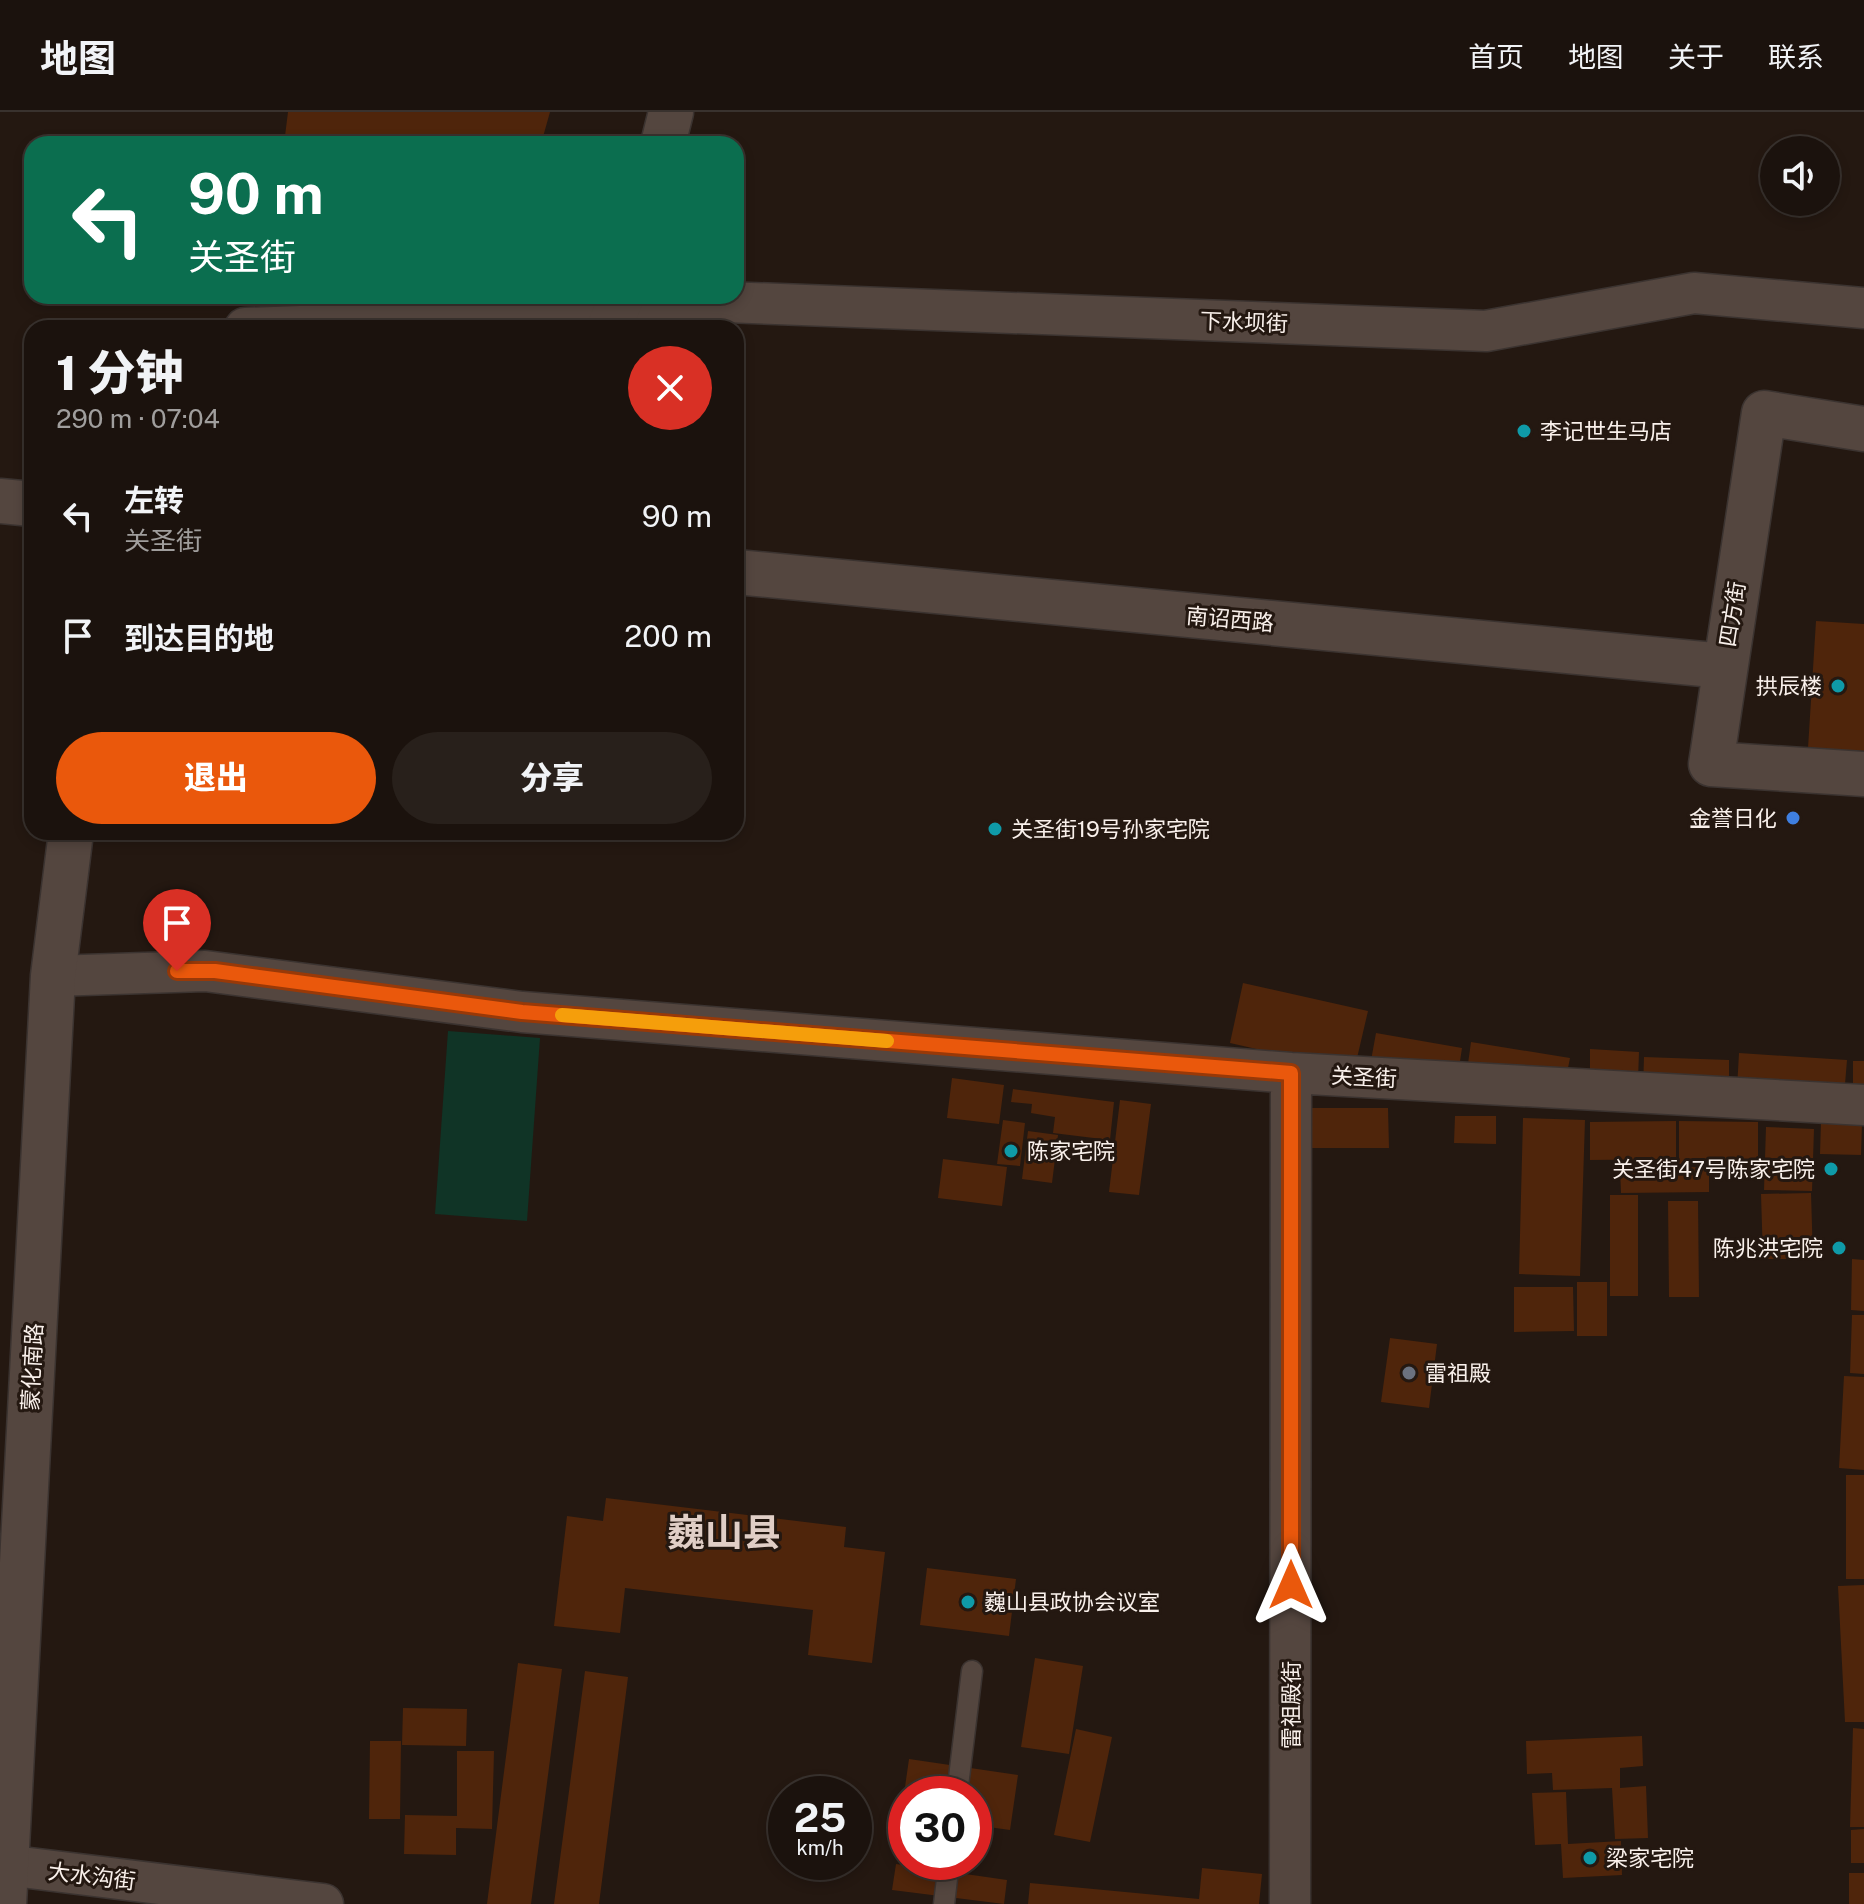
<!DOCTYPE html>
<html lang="zh">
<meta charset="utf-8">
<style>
body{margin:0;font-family:"Public Sans","Noto Sans SC",sans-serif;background:#28201b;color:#f1f3f6;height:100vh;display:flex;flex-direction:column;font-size:30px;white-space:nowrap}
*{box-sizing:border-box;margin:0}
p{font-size:26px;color:#a09e9d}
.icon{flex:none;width:44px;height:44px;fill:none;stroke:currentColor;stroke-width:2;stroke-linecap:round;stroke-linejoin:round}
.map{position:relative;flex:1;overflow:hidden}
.sheet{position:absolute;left:24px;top:208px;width:720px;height:520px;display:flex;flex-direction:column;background:#1b120d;border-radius:24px;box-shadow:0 4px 12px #0003,0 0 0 2px #39322e}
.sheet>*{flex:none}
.hud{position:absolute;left:24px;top:24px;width:720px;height:168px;border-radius:24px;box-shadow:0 4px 12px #0003,0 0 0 2px #39322e;background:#0b6e4f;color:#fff;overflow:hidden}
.controls{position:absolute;left:1760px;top:24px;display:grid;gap:16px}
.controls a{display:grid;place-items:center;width:80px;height:80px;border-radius:50%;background:#1b120d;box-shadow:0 4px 12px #0003,0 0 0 2px #39322e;font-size:40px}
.speed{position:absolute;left:768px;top:1664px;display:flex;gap:16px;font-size:40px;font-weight:700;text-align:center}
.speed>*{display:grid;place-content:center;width:104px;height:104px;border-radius:50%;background:#1b120d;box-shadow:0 4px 12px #0003,0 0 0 2px #39322e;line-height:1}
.speed small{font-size:20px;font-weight:400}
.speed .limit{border:12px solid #d22;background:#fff;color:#111}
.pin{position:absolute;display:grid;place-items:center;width:68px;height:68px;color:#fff;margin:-82px -34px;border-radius:50% 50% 50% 0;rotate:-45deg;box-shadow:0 0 8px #0007}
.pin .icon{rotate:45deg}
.me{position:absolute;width:88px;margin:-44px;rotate:0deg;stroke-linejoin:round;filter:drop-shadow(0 0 6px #0008)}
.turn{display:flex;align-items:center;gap:28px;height:168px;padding:0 32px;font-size:36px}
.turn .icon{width:104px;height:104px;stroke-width:2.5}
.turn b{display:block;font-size:56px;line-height:68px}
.round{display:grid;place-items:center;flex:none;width:84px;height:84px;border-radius:42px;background:#28201b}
.headline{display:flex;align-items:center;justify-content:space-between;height:136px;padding:0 32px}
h1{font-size:48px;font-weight:800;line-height:60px}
.button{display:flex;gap:16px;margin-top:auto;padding:16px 32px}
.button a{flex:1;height:92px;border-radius:48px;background:#ea580c;color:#fff;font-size:32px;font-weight:800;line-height:92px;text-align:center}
.button a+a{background:#28201b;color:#f1f3f6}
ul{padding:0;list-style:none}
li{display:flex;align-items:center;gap:24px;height:120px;padding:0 32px}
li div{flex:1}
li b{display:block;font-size:30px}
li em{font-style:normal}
header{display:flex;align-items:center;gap:48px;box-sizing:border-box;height:112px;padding:0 40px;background:#1b120d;border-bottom:2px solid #39322e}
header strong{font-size:38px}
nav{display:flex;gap:44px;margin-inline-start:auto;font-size:28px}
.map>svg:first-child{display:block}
.green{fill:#103426}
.building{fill:#4f250b}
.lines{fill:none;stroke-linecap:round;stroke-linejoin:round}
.lane-casing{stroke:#3b3330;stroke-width:23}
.street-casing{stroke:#3b3330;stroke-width:43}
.secondary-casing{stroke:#3b3330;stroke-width:47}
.lane{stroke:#54463f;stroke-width:20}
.street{stroke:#54463f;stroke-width:40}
.secondary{stroke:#54463f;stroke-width:44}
.route-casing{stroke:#983908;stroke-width:20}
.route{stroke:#ea580c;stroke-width:14}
.slow{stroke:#f59e0b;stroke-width:14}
.culture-dot{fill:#0f9aa8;stroke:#241811;stroke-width:3}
.shop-dot{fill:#3f7fe0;stroke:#241811;stroke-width:3}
.worship-dot{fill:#6b7280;stroke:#241811;stroke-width:3}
.labels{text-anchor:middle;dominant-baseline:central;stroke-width:6;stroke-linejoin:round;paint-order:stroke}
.street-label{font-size:22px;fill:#f9f0eb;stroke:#241811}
.poi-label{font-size:22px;fill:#f9f0eb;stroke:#241811;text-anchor:start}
.town-label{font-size:38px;font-weight:bold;fill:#e0cec6;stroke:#241811}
</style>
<header>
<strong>地图</strong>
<nav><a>首页</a><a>地图</a><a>关于</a><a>联系</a></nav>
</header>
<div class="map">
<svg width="1864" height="1792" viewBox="0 0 1864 1792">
<rect width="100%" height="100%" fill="#241811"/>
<path class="green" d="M448,919L540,926L527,1109L435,1102Z"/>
<path class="building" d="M288,0H550L541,32H284Z
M322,184H498L492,207L321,203Z
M1816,509L1864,512V639L1808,636Z
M1243,871L1368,899L1354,959L1230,931Z
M1376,921L1462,936L1457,969L1370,954Z
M1471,930L1570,946L1564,976L1467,959Z
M1590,937L1639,940L1638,968L1590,965Z
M1739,941L1847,948L1844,984L1737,977Z
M1644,945L1729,948V981L1643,977Z
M1853,949H1864V980H1853Z
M952,966L1004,973L999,1012L947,1006Z
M1013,977L1114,990L1110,1028L1053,1021L1055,1005L1031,1001L1032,992L1011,990Z
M1120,988L1151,992L1139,1083L1109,1080Z
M1311,996H1388L1389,1036H1311Z
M1455,1004H1496V1032L1454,1031Z
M1523,1006L1585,1008L1580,1164L1519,1162Z
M1003,1008L1025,1011L1020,1054L997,1052Z
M1676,1009V1047L1590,1048V1010Z
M1679,1009L1758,1010V1053L1679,1052Z
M1821,1010L1862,1011L1861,1043L1820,1042Z
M1766,1015L1814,1017L1812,1079L1764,1078Z
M1028,1019L1058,1023L1052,1071L1022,1067Z
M943,1047L1007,1055L1002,1094L938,1086Z
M1709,1055V1080L1621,1081L1620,1056Z
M1811,1081L1813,1147H1763L1761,1082Z
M1610,1083H1638V1184H1610Z
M1668,1089H1698L1699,1185H1669Z
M1852,1147L1864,1148V1199L1851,1198Z
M1577,1170H1607V1224H1577Z
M1514,1175H1573L1574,1219L1514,1220Z
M1852,1203H1864V1262L1850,1261Z
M1390,1226L1437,1232L1429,1296L1381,1290Z
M1844,1264L1864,1265V1358L1839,1356Z
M1846,1363H1864V1467H1846Z
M606,1386L846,1415L844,1435L885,1440L872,1551L808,1543L813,1498L625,1476L620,1521L554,1514L567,1404L603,1409Z
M927,1456L1016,1467L1009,1524L920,1513Z
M1864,1473V1610H1845L1838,1474Z
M1035,1546L1083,1554L1069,1642L1021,1635Z
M518,1551L562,1557L531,1792H487Z
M585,1559L628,1565L599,1792H554Z
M403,1596L467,1597L466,1634L402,1633Z
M1853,1616L1864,1617V1715H1850Z
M1076,1617L1112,1625L1090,1730L1054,1723Z
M1642,1624L1643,1654L1620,1656V1676L1646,1674L1648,1726L1615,1727L1612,1676L1553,1678L1552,1661L1527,1662L1526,1629Z
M370,1629H401L400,1707H369Z
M457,1639H494L492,1717L456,1716V1743L404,1742L405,1703L457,1704Z
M909,1647L1018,1663L1010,1718L974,1713V1682H904Z
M1566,1680L1568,1732L1621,1729L1622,1763L1563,1766L1561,1732L1535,1733L1532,1681Z
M1864,1717V1751H1851V1718Z
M896,1752L1007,1768L1004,1792L892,1778Z
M1202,1756L1262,1762L1259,1792H1028L1030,1771L1199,1787Z
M1849,1761H1864V1792H1849Z"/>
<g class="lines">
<defs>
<path id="lane" d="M957,1682L972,1559
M944,1792L949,1750"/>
<path id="street" d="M621,186L1486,219L1694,181L1864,196
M245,216L615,202
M53,864L205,859L522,900L1291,961L1864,993
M5,1753L323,1792
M1290,1792L1291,961"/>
<path id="secondary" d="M663,32L671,0
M609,216L622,184
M1864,317L1764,301L1711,652L1864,662
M0,389L32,392
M736,460L1724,554
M4,1792L53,864L71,720"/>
</defs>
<use href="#lane" class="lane-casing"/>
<use href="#street" class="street-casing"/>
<use href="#secondary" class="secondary-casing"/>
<use href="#lane" class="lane"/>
<use href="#street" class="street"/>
<use href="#secondary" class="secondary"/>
</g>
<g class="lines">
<defs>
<path id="route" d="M177,859H215L522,900L1291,961V1473"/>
</defs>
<use href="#route" class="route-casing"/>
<use href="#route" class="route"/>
<path class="slow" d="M562,903L887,929"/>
</g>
<g class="culture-dot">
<circle cx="1524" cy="319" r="8"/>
<circle cx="1838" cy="574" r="8"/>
<circle cx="995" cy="717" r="8"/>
<circle cx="1011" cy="1039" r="8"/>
<circle cx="1831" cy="1057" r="8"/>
<circle cx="1839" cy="1136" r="8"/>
<circle cx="968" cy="1490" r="8"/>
<circle cx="1590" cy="1746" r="8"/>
</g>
<circle class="shop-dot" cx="1793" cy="706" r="8"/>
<circle class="worship-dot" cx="1409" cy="1261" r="8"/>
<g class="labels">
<g class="street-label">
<text transform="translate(1244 210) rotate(2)">下水坝街</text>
<text transform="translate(1732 502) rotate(-81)">四方街</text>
<text transform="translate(1230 507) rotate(5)">南诏西路</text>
<text transform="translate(1364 965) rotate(3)">关圣街</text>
<text transform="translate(32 1255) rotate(-87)">蒙化南路</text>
<text transform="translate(1291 1593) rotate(-90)">雷祖殿街</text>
<text transform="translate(92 1764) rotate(7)">大水沟街</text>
</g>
<g class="poi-label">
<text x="1540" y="319">李记世生马店</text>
<text x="1822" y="574" text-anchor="end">拱辰楼</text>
<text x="1777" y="706" text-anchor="end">金誉日化</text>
<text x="1011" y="717">关圣街19号孙家宅院</text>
<text x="1027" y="1039">陈家宅院</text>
<text x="1815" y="1057" text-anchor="end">关圣街47号陈家宅院</text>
<text x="1823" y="1136" text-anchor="end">陈兆洪宅院</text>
<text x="1425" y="1261">雷祖殿</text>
<text x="984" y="1490">巍山县政协会议室</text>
<text x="1606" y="1746">梁家宅院</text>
</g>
<g class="town-label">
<text x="724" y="1420">巍山县</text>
</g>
</g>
</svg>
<div class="controls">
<a><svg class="icon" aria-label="sound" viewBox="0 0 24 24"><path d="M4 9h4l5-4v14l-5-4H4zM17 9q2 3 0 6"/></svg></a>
</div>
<div class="speed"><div>25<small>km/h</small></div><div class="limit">30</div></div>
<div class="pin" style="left:177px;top:859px;background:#d93025"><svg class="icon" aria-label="arrive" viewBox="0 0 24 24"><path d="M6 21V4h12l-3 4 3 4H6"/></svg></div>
<svg class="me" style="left:1291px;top:1473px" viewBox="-20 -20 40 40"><path d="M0-17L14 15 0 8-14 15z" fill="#ea580c" stroke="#fff" stroke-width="4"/></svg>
<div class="hud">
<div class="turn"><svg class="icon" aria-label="left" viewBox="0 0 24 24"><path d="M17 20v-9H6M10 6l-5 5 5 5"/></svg><div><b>90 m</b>关圣街</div></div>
</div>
<section class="sheet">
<div class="headline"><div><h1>1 分钟</h1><p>290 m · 07:04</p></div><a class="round" style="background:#d93025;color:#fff"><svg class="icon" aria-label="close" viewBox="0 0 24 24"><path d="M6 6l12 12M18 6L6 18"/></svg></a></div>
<ul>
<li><svg class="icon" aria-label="left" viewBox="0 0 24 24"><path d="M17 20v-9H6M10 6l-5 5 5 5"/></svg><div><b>左转</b><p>关圣街</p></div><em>90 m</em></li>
<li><svg class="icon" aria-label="arrive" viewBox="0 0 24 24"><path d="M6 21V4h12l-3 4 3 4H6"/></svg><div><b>到达目的地</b></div><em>200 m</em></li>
</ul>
<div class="button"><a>退出</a><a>分享</a></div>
</section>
</div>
